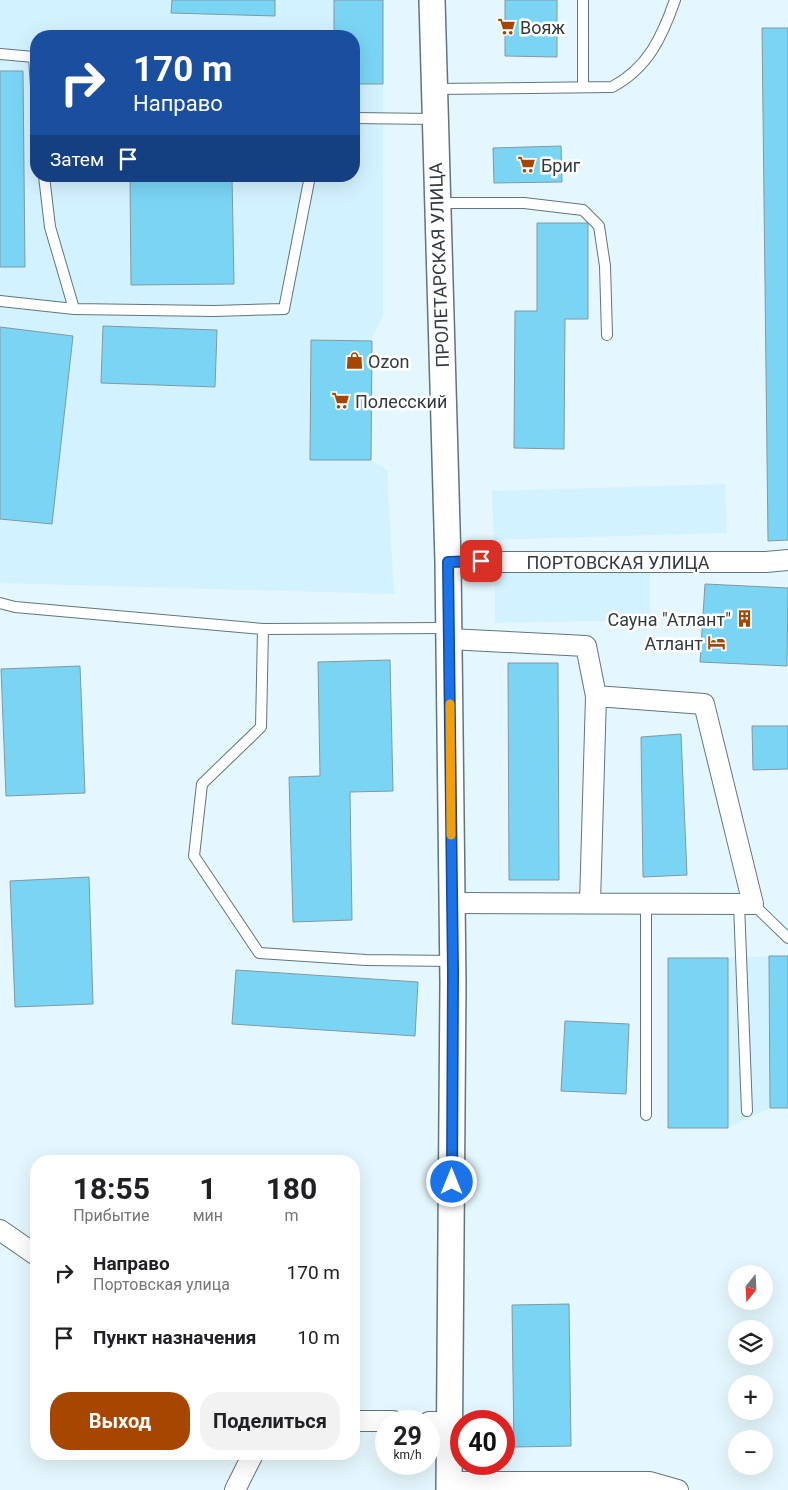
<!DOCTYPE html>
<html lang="ru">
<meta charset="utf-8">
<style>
body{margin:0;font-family:Roboto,sans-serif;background:#f2f2f2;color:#202124;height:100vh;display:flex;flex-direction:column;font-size:19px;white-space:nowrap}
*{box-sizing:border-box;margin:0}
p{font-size:16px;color:#757577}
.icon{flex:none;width:28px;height:28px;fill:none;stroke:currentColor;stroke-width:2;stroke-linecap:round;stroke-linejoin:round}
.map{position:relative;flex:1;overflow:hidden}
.details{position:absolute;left:30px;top:1155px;width:330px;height:305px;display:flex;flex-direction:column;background:#fff;border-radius:20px;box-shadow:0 5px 20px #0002}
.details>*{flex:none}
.hud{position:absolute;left:30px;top:30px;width:330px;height:152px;border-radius:20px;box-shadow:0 5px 20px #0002;background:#1a4fa0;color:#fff;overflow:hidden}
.needle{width:32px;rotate:198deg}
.controls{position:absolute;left:728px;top:1265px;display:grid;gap:10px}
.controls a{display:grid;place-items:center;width:45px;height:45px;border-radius:50%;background:#fff;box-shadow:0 5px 20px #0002;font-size:25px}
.speed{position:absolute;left:375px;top:1410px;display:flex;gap:10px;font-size:25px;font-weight:700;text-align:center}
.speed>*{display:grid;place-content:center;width:65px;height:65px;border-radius:50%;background:#fff;box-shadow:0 5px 20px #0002;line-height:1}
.speed small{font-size:12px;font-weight:400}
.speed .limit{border:8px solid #d22;background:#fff;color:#111}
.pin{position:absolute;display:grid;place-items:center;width:42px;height:42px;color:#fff;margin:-21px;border-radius:10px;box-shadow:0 2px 8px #0006}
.me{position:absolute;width:55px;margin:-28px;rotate:0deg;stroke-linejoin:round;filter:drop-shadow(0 0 4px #0008)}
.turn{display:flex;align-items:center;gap:18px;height:105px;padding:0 20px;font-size:22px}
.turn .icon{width:65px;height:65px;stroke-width:2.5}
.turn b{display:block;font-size:35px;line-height:42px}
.then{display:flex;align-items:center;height:48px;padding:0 20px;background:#0003;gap:10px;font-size:19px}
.eta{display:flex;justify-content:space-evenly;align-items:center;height:85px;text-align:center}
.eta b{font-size:30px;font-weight:700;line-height:35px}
.action{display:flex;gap:10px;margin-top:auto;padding:10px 20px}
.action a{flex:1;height:58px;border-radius:20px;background:#a74601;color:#fff;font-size:20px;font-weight:700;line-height:58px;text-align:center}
.action a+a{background:#f2f2f2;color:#202124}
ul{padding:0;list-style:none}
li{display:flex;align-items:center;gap:15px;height:65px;padding:0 20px}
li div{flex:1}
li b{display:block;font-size:19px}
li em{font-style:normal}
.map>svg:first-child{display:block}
.built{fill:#d3f2ff}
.building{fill:#7ad5f5;stroke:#8398a0}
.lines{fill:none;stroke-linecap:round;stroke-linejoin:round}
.service-casing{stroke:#61757d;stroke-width:12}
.minor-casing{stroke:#61757d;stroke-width:22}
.tertiary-casing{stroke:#61757d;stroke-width:28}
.service{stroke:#fff;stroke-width:10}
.minor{stroke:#fff;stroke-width:20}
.tertiary{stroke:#fff;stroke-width:25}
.route-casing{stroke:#114b97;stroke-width:12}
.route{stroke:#1a73e8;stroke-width:9}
.slow{stroke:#f59e0b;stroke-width:9}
.labels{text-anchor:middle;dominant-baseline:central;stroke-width:5;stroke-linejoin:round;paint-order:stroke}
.poi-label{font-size:18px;fill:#313a3e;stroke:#fff;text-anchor:start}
.street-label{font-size:18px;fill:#313a3e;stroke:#fff}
</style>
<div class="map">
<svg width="788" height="1490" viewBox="0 0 788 1490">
<rect width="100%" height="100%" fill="#e5f7fe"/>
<path class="built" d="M0,0H334V36H36V176H354V84H383V316L310,460H371L387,470L394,594L0,583Z
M725,484L727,533L494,540L492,491Z
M650,571V620L495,623V572Z
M788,956V1108H770L728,1128H668V958Z"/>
<path class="building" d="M172,0H275V16L171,13Z
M334,0H383V84H354V36H334Z
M505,0H557V57L505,56Z
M762,28H788V540L768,541Z
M0,71H23L25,267H0Z
M561,146L562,182L494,183L493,148Z
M130,176H232L234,284L131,285Z
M537,223H588V319H565L564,449L514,448L515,311H537Z
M103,326L217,330L215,387L101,383Z
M0,327L73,336L52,524L0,519Z
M311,340L372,341L371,460H310Z
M705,584L788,588L787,666L700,662Z
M390,660L393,791L350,792L352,920L293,922L289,777L320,776L318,662Z
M508,663H558L559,880H509Z
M80,666L85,793L6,796L1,669Z
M752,726H788V769L753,770Z
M681,734L687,875L643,877L641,737Z
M89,877L93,1004L15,1007L10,881Z
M769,956H788V1108H770Z
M668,958H728V1128H668Z
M236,970L418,982L415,1036L232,1024Z
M565,1021L629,1024L626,1094L561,1091Z
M569,1304L571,1446L514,1447L512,1305Z"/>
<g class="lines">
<defs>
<path id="service" d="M0,54L34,57
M36,56L34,57L36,87
M583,87V0
M435,89L612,87C648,68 662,37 675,0
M354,118L434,119
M44,176L50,227L74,309L214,311L284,309L310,176
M438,203H524L583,210L599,226L605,266L607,335
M0,301L74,309
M0,603L15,607L263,629L448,628
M263,629L261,727L202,784L194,856L259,953L366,960L453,961
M646,904V1115
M739,904L747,1111
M753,904L788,938"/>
<path id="minor" d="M448,562H766L788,560
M449,639L586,646L596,696L704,704L753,904L452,903
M590,903L596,696
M0,1230L36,1255
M354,1421H393
M429,1422H450
M449,1482H650L678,1490
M235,1490L253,1454"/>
<path id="tertiary" d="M432,0L448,562L453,983L449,1490"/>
</defs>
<use href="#service" class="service-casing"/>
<use href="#minor" class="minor-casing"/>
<use href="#tertiary" class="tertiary-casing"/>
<use href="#service" class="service"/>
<use href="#minor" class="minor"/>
<use href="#tertiary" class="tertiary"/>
</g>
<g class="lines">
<defs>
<path id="route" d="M452,1182L453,972L448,562L481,561"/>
</defs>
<use href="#route" class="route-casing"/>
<use href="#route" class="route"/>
<path class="slow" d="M450,704L451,835"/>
</g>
<defs>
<symbol id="supermarket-bare" viewBox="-9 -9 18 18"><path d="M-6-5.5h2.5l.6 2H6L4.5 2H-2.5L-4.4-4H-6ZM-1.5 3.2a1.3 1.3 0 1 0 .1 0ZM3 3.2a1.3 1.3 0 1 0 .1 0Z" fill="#a74601" stroke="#fff" stroke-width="2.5" paint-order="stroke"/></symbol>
<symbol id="shop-bare" viewBox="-9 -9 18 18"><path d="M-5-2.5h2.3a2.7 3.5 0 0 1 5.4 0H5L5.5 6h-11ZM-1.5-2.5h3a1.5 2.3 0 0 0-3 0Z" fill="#a74601" stroke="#fff" stroke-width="2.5" paint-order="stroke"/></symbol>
<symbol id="building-bare" viewBox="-9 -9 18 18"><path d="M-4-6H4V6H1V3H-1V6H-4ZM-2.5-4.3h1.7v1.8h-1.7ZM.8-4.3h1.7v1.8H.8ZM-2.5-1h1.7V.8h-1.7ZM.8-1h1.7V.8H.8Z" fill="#a74601" stroke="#fff" stroke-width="2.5" paint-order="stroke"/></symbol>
<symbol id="hotel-bare" viewBox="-9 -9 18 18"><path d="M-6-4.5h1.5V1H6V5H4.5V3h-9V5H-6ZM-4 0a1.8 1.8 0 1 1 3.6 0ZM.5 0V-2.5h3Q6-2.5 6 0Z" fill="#a74601" stroke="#fff" stroke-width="2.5" paint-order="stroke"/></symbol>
</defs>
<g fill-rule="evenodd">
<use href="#supermarket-bare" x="494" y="14" width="25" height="25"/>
<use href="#supermarket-bare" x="514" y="152" width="25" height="25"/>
<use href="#shop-bare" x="342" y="348" width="25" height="25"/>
<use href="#supermarket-bare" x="328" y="388" width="25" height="25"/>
<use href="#building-bare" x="732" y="606" width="25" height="25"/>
<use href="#hotel-bare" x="704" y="630" width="25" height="25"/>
</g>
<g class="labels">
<g class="poi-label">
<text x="520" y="27">Вояж</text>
<text x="541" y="165">Бриг</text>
<text x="368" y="361">Ozon</text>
<text x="355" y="401">Полесский</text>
<text x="731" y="619" text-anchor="end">Сауна "Атлант"</text>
<text x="703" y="643" text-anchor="end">Атлант</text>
</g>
<g class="street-label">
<text transform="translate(439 265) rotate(-92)">ПРОЛЕТАРСКАЯ УЛИЦА</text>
<text x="618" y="562">ПОРТОВСКАЯ УЛИЦА</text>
</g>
</g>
</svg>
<div class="controls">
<a><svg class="needle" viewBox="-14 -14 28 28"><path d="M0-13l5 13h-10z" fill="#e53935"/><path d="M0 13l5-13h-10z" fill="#757577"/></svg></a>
<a><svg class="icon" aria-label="layers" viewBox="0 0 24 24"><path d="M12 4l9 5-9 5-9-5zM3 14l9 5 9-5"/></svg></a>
<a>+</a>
<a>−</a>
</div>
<div class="speed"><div>29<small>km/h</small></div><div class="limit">40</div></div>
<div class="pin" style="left:481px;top:561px;background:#d93025"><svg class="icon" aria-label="arrive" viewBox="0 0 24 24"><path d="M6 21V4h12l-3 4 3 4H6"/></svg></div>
<svg class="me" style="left:452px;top:1182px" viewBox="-20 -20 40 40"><circle r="17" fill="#1a73e8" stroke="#fff" stroke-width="3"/><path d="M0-11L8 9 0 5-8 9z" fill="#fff"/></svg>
<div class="hud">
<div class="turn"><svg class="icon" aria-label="right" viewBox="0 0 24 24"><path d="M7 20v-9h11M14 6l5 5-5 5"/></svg><div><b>170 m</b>Направо</div></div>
<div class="then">Затем<svg class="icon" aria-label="arrive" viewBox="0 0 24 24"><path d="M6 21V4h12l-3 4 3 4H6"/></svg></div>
</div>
<section class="details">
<div class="eta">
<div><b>18:55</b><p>Прибытие</p></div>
<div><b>1</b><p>мин</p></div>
<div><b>180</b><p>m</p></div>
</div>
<ul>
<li><svg class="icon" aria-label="right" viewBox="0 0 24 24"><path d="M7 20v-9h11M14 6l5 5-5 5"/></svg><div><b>Направо</b><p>Портовская улица</p></div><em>170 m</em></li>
<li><svg class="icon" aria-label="arrive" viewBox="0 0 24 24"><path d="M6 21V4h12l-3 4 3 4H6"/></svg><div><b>Пункт назначения</b></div><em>10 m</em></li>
</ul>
<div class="action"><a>Выход</a><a>Поделиться</a></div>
</section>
</div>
